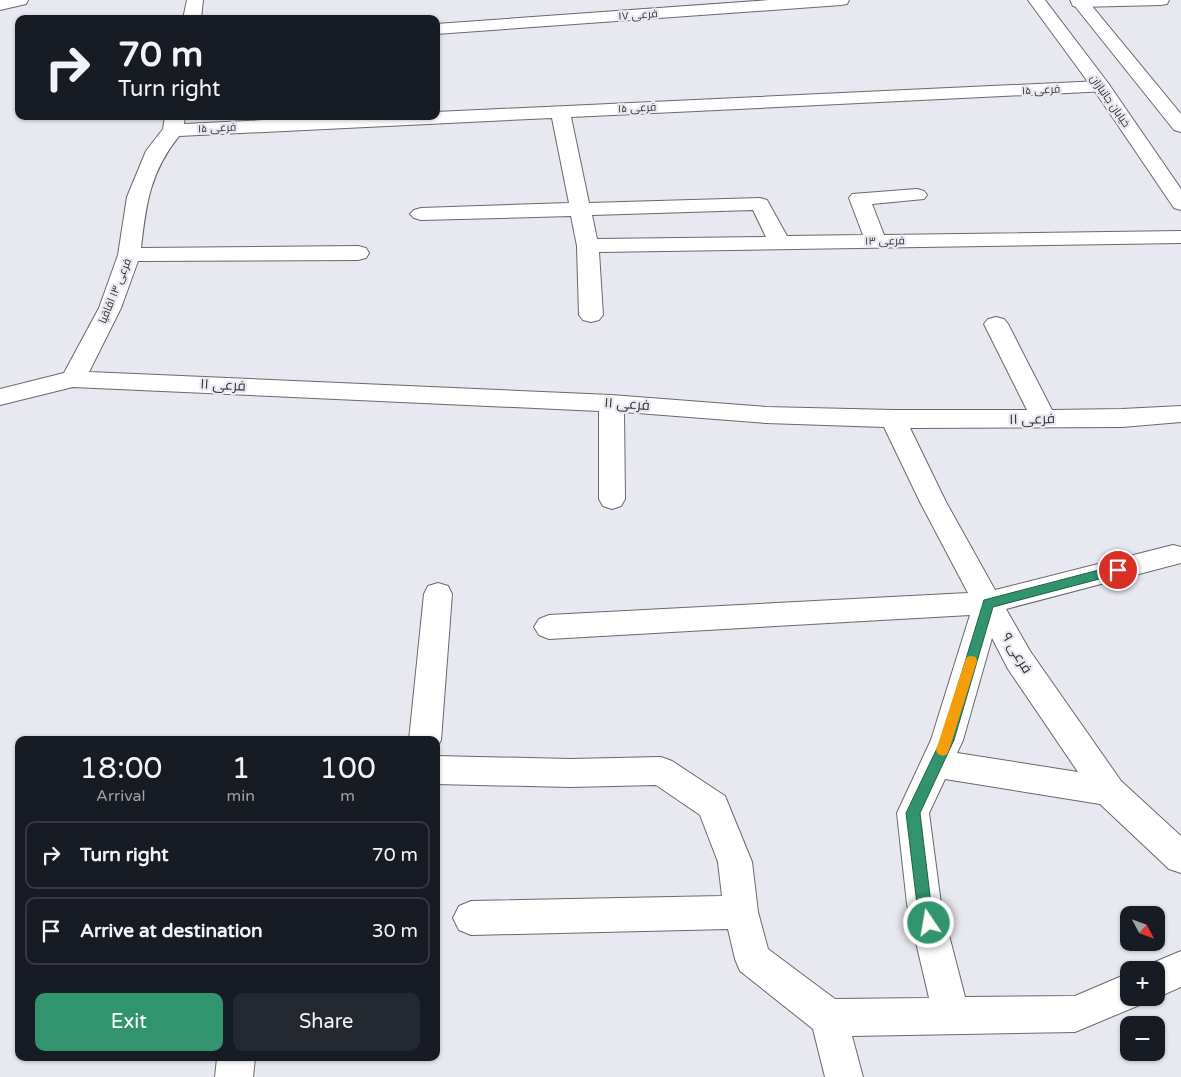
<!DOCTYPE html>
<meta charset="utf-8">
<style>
body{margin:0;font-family:"Varela Round",Cairo,sans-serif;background:#242831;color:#f1f3f6;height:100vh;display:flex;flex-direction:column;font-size:19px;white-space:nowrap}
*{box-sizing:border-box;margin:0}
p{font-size:16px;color:#9ea1a6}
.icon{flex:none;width:28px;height:28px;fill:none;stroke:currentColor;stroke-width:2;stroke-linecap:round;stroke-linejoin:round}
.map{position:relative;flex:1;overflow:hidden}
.panel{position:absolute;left:15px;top:736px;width:425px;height:325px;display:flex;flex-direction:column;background:#171b24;border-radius:10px;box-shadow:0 1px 4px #0004}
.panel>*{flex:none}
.guide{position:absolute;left:15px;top:15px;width:425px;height:105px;border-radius:10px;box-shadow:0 1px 4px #0004;background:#171b24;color:#f1f3f6;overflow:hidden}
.needle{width:32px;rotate:131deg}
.tools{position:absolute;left:1120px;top:906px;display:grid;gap:10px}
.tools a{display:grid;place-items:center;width:45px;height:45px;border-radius:10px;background:#171b24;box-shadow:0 1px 4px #0004;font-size:25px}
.pin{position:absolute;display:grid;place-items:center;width:42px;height:42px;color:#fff;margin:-21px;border:2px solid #fff;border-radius:50%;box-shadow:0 1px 5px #0007}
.me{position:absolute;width:55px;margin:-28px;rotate:348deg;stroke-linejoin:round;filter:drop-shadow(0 0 4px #0008)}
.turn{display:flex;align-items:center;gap:18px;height:105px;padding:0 20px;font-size:22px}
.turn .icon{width:65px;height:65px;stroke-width:2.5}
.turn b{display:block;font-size:35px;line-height:42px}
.eta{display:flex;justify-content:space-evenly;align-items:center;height:85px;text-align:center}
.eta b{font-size:30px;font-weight:600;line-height:35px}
.primary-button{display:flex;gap:10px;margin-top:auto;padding:10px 20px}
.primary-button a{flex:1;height:58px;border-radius:10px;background:#31946f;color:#fff;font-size:20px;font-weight:600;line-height:58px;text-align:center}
.primary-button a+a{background:#242831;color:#f1f3f6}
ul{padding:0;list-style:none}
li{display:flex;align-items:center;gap:15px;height:68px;margin:0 10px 8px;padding:0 10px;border:2px solid #363941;border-radius:10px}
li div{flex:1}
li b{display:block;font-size:19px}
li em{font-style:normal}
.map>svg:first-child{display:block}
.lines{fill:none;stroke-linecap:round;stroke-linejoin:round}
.minor-casing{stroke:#68686f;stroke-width:2}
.major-casing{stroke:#68686f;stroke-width:2}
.minor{fill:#fff;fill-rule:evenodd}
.major{fill:#fff;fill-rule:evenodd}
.route{fill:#31946f;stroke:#206048}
.slow{fill:#f59e0b}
.labels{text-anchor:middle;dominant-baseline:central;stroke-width:4.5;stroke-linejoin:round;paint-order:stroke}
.far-street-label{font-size:11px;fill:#323235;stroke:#e8e8f0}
.street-label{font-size:14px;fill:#323235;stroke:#e8e8f0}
</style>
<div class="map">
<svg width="1181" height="1077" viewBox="0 0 1181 1077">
<rect width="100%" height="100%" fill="#e8e8f0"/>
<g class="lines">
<defs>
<path id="minor" d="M187,0H203L201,19H183Z
M770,0H849L847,4L841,5L436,34V24Z
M1072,0H1169L1167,4L1161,5L1079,7L1073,6L1071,2Z
M1101,81L1108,83L1110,87L1108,91L571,117L589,203L760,198L767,200L787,236L863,235L849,198L852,194L917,189L924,191L927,195L924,199L872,204L884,235L1181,231V243L599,252L603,315L599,320L591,322L583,320L579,315L577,246L571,216L421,220L414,218L410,214L414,210L421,208L569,203L552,118L179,136C150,172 146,204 141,248L358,246L366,248L369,253L366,258L358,260L138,261L121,308L89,372L611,395L766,407L893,410H1027L984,324L988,319L996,317L1004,319L1008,324L1052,410L1122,409L1181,406V422L1122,427L910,428L946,502L995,590L1173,545L1181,547V563L1006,609L1030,651L1121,781L1181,836V873L1169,869L1100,804L945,779L929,813L941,904L965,997L1075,996L1129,973V998H1145L1142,1004L1075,1032L852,1036L863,1077H825L813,1029L740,971L735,959L728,929L471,935L459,930L453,918L459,906L471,901L722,896L718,862L700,815L656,785L570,787L436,784V756L570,759L661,757L672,761L725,796L752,862L758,912L768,949L835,999L929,998L907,904L897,813L931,740L970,615L549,639L539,635L534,627L539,619L549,615L968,593L920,502L884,427L766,423L624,412L625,499L621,506L612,509L603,506L599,499V411L73,387L0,405V389L64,373L99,308L118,255L127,197L146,151L163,129L165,116H185L184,124L345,116H436V112ZM753,210L766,237L597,239L592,215ZM992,638L1008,669L1078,772L957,753L963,740Z
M438,583L448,586L452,594L441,740L436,749V740H409L424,594L428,586Z
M1181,951V987L1156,998H1155L1156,970H1142L1143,967Z
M217,1058H255L253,1077H215Z"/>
<path id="major" d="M0,0H28L26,4L0,10Z
M1028,0H1045L1108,83L1181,189V210L1174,208L1094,90Z
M1070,0H1087L1181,114V132L1174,130Z"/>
</defs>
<use href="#minor" class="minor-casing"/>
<use href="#major" class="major-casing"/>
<use href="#minor" class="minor"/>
<use href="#major" class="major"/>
</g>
<path class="route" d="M1118,565L1123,570L1122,573L993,607L954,740L920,813L931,904L936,923L934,928L929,930L924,928L917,904L906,813L941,740L984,600Z"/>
<path class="slow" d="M971,656L976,657L977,661L949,750L947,754L943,756L938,754L936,750L965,661L967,657Z"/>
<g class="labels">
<g class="far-street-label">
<text transform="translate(638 15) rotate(-4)">فرعی ۱۷</text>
<text transform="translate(1041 90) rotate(-3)">فرعی ۱۵</text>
<text transform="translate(1110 101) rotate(55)">خیابان جانبازان</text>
<text transform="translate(637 108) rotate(-3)">فرعی ۱۵</text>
<text transform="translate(217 128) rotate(-3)">فرعی ۱۵</text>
<text transform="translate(885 241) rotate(-1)">فرعی ۱۳</text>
<text transform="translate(115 291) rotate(-68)">فرعی ۱۳ اقاقیا</text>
</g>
<g class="street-label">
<text transform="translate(223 385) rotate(3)">فرعی ۱۱</text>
<text transform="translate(627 404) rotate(4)">فرعی ۱۱</text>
<text transform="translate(1032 419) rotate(-1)">فرعی ۱۱</text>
<text transform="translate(1017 653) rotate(59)">فرعی ۹</text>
</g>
</g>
</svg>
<div class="tools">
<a><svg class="needle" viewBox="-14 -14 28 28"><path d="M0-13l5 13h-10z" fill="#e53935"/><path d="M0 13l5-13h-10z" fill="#9ea1a6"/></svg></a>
<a>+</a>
<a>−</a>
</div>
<div class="pin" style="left:1118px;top:570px;background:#d93025"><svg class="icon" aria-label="arrive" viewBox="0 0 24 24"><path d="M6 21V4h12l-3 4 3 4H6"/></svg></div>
<svg class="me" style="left:929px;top:923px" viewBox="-20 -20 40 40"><circle r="17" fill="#31946f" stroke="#fff" stroke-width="3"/><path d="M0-11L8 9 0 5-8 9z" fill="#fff"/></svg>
<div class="guide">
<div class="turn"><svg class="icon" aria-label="right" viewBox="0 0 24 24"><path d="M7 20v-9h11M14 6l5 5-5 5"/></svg><div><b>70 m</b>Turn right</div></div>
</div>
<section class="panel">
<div class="eta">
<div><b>18:00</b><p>Arrival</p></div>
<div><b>1</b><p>min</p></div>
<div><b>100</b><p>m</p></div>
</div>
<ul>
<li><svg class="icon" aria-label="right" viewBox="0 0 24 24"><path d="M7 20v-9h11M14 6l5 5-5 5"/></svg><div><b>Turn right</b></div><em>70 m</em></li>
<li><svg class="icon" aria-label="arrive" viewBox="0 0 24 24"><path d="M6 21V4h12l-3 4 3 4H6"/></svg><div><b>Arrive at destination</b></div><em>30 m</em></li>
</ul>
<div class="primary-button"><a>Exit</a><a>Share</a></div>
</section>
</div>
